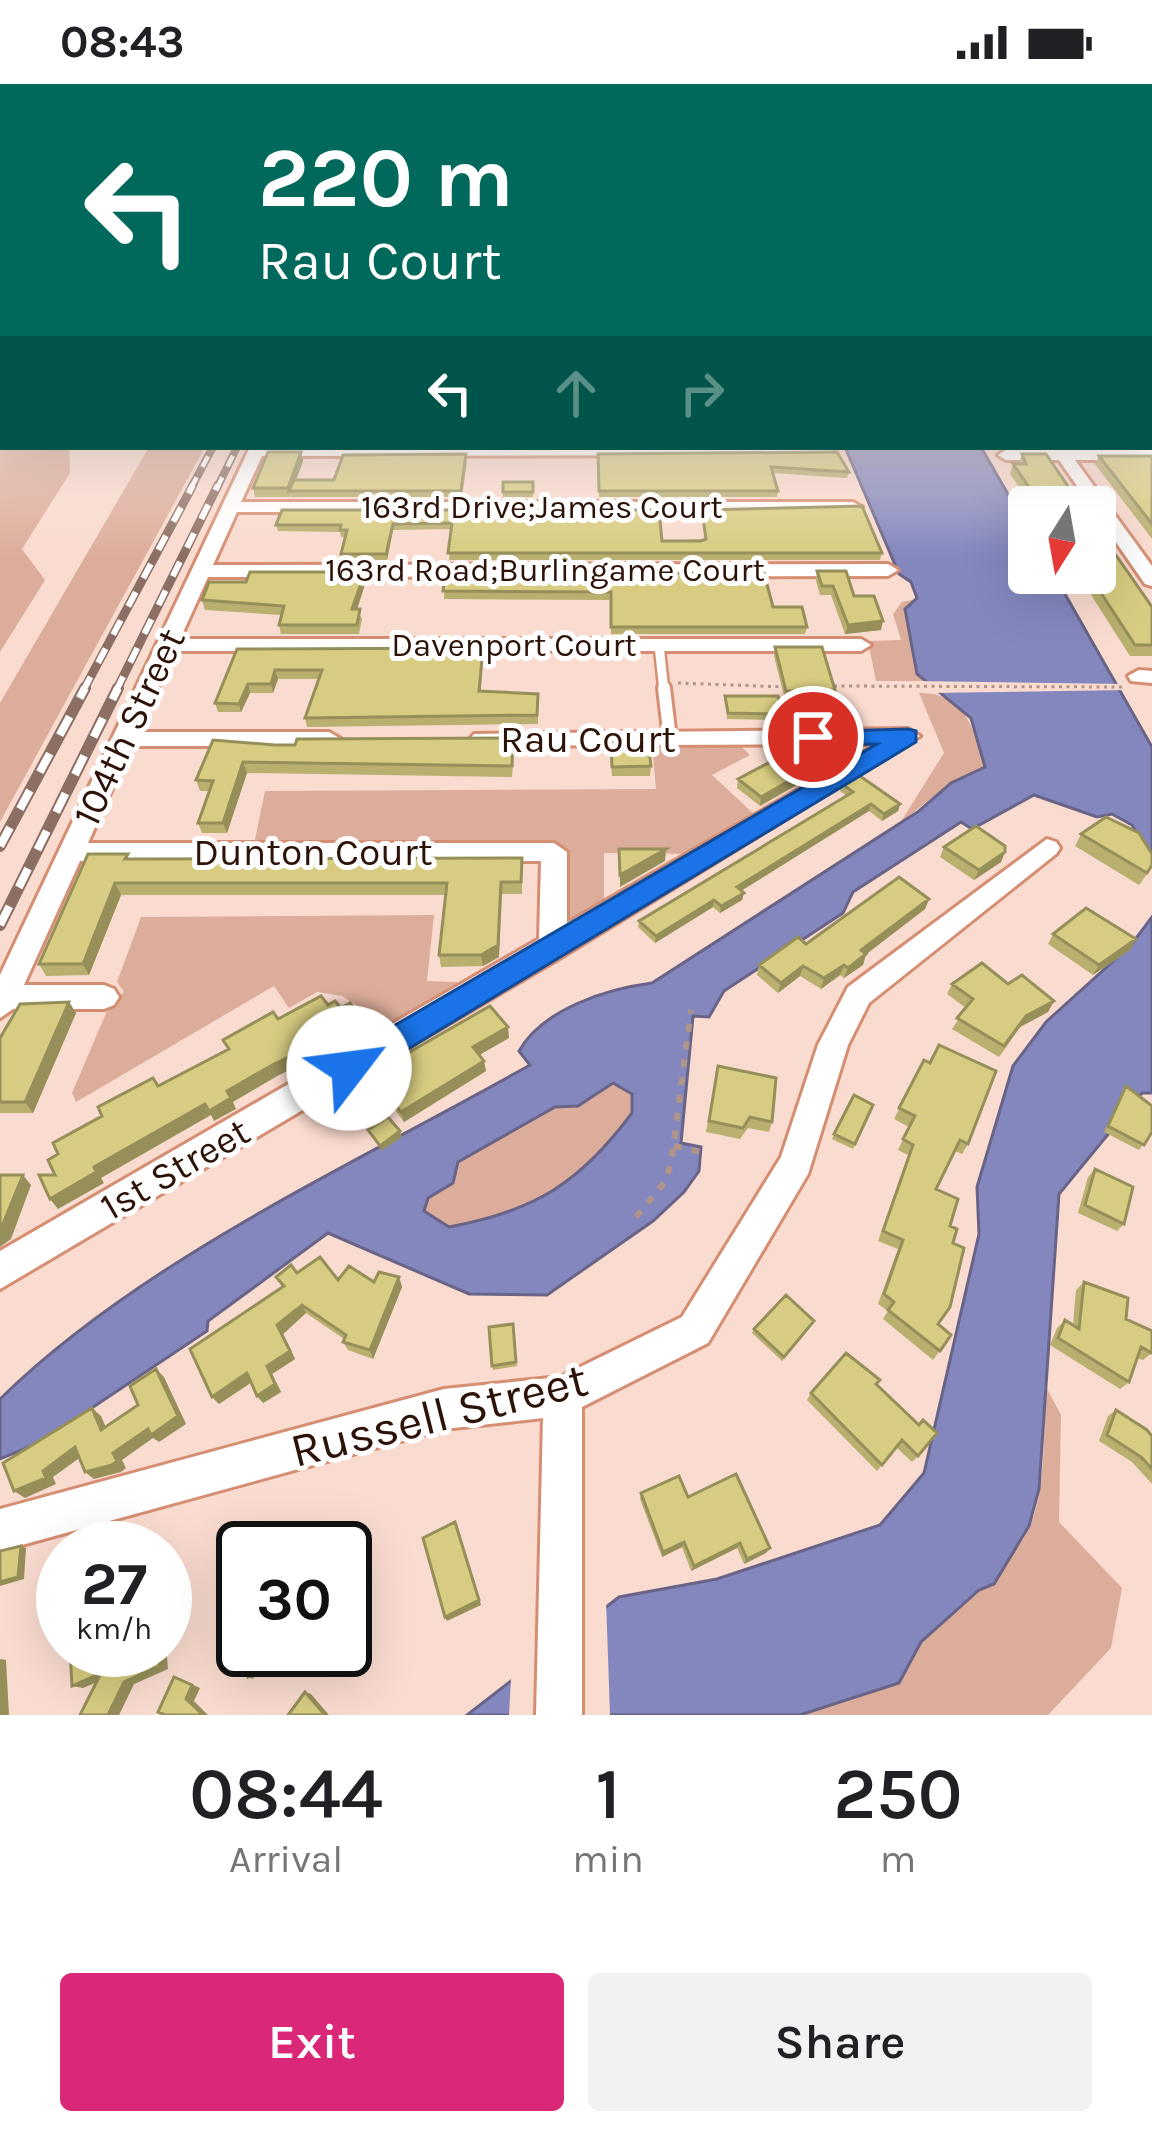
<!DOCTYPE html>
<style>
body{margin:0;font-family:Karla,sans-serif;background:#f2f2f2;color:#202124;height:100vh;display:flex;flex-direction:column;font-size:45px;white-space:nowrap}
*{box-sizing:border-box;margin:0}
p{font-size:39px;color:#757577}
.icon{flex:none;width:66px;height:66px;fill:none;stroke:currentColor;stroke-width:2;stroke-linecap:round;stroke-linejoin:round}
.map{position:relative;height:1631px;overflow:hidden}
.drawer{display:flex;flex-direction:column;background:#fff;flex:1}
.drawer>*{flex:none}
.banner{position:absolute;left:0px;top:0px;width:1152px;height:366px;box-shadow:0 12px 48px #0002;background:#00695c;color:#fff;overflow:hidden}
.needle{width:78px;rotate:191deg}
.fabs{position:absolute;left:1008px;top:402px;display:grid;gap:24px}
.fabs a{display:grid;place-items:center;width:108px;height:108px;border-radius:12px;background:#fff;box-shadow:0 12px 48px #0002;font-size:60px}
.speed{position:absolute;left:36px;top:1437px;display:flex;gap:24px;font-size:60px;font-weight:700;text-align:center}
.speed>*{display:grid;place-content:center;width:156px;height:156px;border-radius:50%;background:#fff;box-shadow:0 12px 48px #0002;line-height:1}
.speed small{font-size:30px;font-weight:400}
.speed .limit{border:6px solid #111;border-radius:18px;background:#fff;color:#111}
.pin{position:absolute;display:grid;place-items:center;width:102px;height:102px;color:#fff;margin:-51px;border:6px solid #fff;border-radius:50%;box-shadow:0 3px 12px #0007}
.me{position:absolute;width:132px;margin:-66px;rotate:60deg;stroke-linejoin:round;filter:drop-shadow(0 0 9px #0008)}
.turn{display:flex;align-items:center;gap:42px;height:252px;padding:0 60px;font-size:54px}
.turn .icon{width:156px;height:156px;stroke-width:2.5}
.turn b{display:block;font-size:84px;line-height:102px}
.lanes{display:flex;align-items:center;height:114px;padding:0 60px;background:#0003;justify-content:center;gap:60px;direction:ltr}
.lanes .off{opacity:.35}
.eta{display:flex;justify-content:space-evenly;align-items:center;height:204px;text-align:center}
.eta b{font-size:72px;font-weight:600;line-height:84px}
.button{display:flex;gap:24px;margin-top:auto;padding:24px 60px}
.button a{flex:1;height:138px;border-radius:12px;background:#db2777;color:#fff;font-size:48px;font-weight:600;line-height:138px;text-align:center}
.button a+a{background:#f2f2f2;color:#202124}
.status{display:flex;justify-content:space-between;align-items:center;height:84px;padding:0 60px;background:#fff;direction:ltr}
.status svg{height:33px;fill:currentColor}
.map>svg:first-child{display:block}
.green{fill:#ddad9b}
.water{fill:#8387be;stroke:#696487;stroke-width:3;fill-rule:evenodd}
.pier{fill:#fadbcf}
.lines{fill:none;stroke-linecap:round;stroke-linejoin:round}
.service-far1-casing{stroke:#d68e73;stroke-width:14}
.service-casing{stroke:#d68e73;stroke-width:18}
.minor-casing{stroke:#d68e73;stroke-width:6}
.path-far1{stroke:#b19489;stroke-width:3;stroke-dasharray:3 4.5;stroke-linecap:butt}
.path{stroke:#b19489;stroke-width:6;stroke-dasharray:8 10;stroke-linecap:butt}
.service-far1{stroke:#fff;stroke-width:9}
.service{stroke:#fff;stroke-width:12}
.minor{fill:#fff;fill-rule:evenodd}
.rail-far2-casing{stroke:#8c6f64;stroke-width:8}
.rail-far1-casing{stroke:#8c6f64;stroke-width:9}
.rail-casing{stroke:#8c6f64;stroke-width:12}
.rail-far2{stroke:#fff;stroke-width:4.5;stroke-dasharray:12;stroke-linecap:butt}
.rail-far1{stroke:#fff;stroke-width:6;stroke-dasharray:16;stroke-linecap:butt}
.rail{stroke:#fff;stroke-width:8;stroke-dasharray:21;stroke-linecap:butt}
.wall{fill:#b9af6f}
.shaded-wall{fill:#968f5a}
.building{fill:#d7cc81;stroke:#968f5a;stroke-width:3}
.route{fill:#1a73e8;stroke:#114b97;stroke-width:3}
.labels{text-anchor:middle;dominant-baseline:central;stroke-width:10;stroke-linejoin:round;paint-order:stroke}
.far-street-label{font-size:33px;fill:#2d1208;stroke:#fff}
.street-label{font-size:39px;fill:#2d1208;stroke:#fff}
.near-street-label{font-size:48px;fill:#2d1208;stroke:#fff}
</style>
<div class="status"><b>08:43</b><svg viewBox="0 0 49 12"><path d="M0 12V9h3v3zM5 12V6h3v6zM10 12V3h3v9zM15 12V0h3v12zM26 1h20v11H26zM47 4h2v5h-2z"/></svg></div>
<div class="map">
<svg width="1152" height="1631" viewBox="0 0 1152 1631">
<rect width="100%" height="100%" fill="#fadbcf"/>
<path class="green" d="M0,245L3,363H69L70,389L22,465L45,496L0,568Z
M149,363H205L0,738V619Z
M917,515V590L923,597H876L868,557L901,556L893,530L902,518Z
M919,609C965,608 974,645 985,683L950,699L900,739L944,669Z
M738,659L750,671L712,691L754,730L693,770L604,769V819L568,834L565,765L555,758L254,760L265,707L656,705L652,661Z
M434,831L427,897L480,899L392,944L342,912L317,908L289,924L274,902L76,1018L72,1009L109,922L124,908L117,898L141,833Z
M614,999L632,1010V1029C580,1099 535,1127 449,1143L424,1127L429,1114L453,1099L457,1078L555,1023L578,1022Z
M1046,1303L1061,1331L1059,1438L1122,1504L1111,1564L1048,1631H800L899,1599C906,1586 912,1570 922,1558C953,1518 1008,1491 1030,1442C1047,1402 1043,1346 1046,1303Z"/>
<path class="water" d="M845,363H981L1029,447V489H1053L1152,663V774L1132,741L1112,730L1097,733L1034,711L972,745L961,738L853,808L843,829L724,907L709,933L693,932L681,1059L701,1063L699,1087L684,1108L653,1137L547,1211L469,1210L328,1149L208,1237L207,1247L41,1358L0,1375V1315C143,1175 355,1080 530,981L519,967C543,925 606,905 652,899L919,727L951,699L985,683L971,634L917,590L905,525L917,514L911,498L899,490ZM613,999L632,1010V1029C580,1099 535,1127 449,1143L424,1127L428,1114L453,1099L458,1078L555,1023L578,1022Z
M1152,833V1009H1142L1059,1110L1039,1405L1029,1442L994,1500L979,1506L921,1558L899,1599L800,1631H467L619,1513L717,1495L880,1441L924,1389L979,1150L977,1103L1013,982L1046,938L1131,861Z"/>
<path class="pier" d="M915,597L1123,600L1127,606L930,609Z
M606,1516L610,1631H509L511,1594Z"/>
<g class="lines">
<defs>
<path id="service-far1" d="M659,561L664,607"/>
<path id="service" d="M664,604L670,655"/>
<path id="minor" d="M1149,285H1152V296H1149Z
M250,363H827L833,365V371L262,372L241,418H853L862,423L853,428H237L213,481L888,480L898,486L888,492L208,493L180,555H861L871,561L861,567H174L138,648H329L341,655L329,662H131L88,759H554L567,768V839L878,660L482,662L474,660L470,655L474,650L908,645L920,652L563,872L0,1205V1167L539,855L541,777H80L24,901H104L114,905L119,913L114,921L104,925H13L0,934V891Z
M1050,363L1152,366V376H1075L1152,482V502L1145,500L1059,376H1006L998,371L1006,366H1052Z
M1139,586L1152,587V599L1131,597L1128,592Z
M1047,755L1056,758L1060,764L1056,770L869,919L848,961L808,1090L708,1259L582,1323V1631H536L543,1334L444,1345L0,1467V1425L444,1305L560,1293L682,1233L781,1073L818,961L848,903Z"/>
</defs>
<use href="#service-far1" class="service-far1-casing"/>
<use href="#service" class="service-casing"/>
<use href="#minor" class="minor-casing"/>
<path class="path-far1" d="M678,599L786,603
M834,602L1122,603"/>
<path class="path" d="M674,1062L701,1068
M636,1133L665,1098L671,1080L691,926"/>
<use href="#service-far1" class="service-far1"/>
<use href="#service" class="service"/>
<use href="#minor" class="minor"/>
<defs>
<path id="rail-far2" d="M191,404L213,363
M217,404L237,363"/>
<path id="rail-far1" d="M83,607L193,401
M116,607L218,401"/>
<path id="rail" d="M0,762L85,604
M0,841L118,604"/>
</defs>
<use href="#rail-far2" class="rail-far2-casing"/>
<use href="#rail-far1" class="rail-far1-casing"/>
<use href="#rail" class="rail-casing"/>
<use href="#rail-far2" class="rail-far2"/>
<use href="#rail-far1" class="rail-far1"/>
<use href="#rail" class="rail"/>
</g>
<path class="wall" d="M301,368L303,377L296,396H334L467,377L462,413H291L290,411V413H255L253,404Z
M598,370L849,388L847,394L773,389L778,407L777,413H599Z
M1022,370L1082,423H1033L1010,390L1013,380H1019Z
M1099,372H1152V455L1095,380Z
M503,398H533V413H503Z
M659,426L662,457L705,455L702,426L882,469L880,476H449L452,445L393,446L387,476H342L341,470L345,453H341L340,448L278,447L276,441Z
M817,487L854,512L881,546L845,550L831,511H820L816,497Z
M1065,489H1095L1152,523V572H1130L1079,492H1067Z
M445,490L773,523L807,543L805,550H611V516L444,515Z
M366,497L357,525L362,535L359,550H281L279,541L281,531L205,526L202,516Z
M775,563L835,606L833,615L785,616L774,572Z
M483,564L481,607L538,610V640L307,643L305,634L319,595H278L273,609H250L241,628H218L215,619L237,565Z
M725,612L782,630L781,636L727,635Z
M275,661L514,665L512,693L247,689L227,749H202L198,739L209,707H200L196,696Z
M610,666L651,682L650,692H612Z
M832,681L760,722L737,704L738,695Z
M842,700L900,720L898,727L882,737L869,727L741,807L744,809L742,816L720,829L713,823L655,859L638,843L639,837L847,712L840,707Z
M1081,750L1152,783L1139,801L1075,762Z
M944,763L1005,768L1001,778L974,796L940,773Z
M522,774V810H502L499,873L483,882L441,883L439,871L445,811H121L89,891L46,892L39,880L130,775Z
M929,815L925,825L866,870L863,881L844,894L840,891L821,905L800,892L778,909L757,891L759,881L806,860Z
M1053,850L1130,866L1093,891L1048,860Z
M952,900H1008L1054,917L1048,928L1020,943L999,973L952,945L966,924L947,910Z
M69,918L76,929L33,1029H0V954Z
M509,954L479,971L486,987L404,1038L371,994L369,983Z
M924,976L968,1060L962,1070L955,1067L936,1105L950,1142L938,1240L951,1251L933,1276L883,1235L888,1227L878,1220L898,1165L878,1157L908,1071L898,1066L909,1043L894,1035Z
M718,982L772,1038L769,1048L748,1044L740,1055L706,1048Z
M1126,1002L1152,1048L1139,1066L1104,1048Z
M854,1011L873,1021L853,1065L832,1055Z
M1095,1085L1124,1140L1117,1147L1078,1129L1088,1093Z
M297,1189L338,1196L374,1198L399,1193L402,1203L373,1275L348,1266L343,1258L344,1255L306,1229L283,1250L295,1275L272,1290L281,1308L263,1319L251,1299L219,1320L282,1203L276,1193Z
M1084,1198L1126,1235L1152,1269L1143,1276L1137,1274L1129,1298L1120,1305L1050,1261L1057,1244L1065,1236L1073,1241L1076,1206Z
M814,1237L782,1277L752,1249L754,1245Z
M513,1240L517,1282L493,1286L489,1243Z
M876,1300L918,1372L912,1378L896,1363L877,1387L807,1316L811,1309Z
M1116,1326L1152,1352V1400L1132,1378L1099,1357L1108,1332Z
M641,1409L688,1413L766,1469L744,1480L737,1464L691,1487L682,1463L662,1473L640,1415Z"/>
<path class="shaded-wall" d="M301,368L303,377L292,407H289L290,413L288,404Z
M393,440V446L387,476L386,470Z
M365,488L366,497L354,535L352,525Z
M883,537L881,546L845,550L848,541Z
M275,586L278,595L273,609L271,600Z
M248,600L250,609L241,628L239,620Z
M834,671L832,681L760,722L761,713Z
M243,678L247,689L227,749L223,739Z
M871,720L869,727L736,810L737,803Z
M900,720L898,727L882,737L884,730Z
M666,765L665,777L620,803V791Z
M1005,768L1001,778L974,796L979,786Z
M501,798L499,873L483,882L481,871Z
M115,799L121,811L89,891L83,880Z
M744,809L742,816L720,829L721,822Z
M929,815L925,825L860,875L866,870L863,881L844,894L848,884L861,866Z
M714,816L713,823L655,859L656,852Z
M1136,855L1130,866L1093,891L1099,881Z
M844,881L840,891L821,905L824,894Z
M803,882L800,892L778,909L781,899Z
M1054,917L1048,928L1020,943L999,973L1026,932Z
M69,918L76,929L33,1029L25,1018Z
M364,937L367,949L279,991L233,1018L236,1025L214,1037L209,1027L227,1007L274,980Z
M508,943L509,954L474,974L473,963Z
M484,977L486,987L404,1038L401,1028Z
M205,1020L211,1031L101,1094L104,1099L58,1125L50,1115L94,1083Z
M400,1047L402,1053L381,1067L380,1062Z
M23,1091L31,1101L11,1155L0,1163V1147Z
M399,1193L402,1203L373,1275L370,1266Z
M302,1221L306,1229L283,1250L295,1275L272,1290L281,1308L263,1319L257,1312L277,1241Z
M156,1285L164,1293L186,1340L159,1358L153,1354L122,1376L126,1384L121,1388L94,1395L85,1388L113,1369Z
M247,1289L253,1297L219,1320L212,1313Z
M92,1324L101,1332L110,1353L101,1346Z
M75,1363L85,1370L53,1393L56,1400L25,1414L14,1407Z
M458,1444L481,1521L447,1537L445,1533Z
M684,1458L682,1463L662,1473L663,1468Z
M740,1459L737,1464L691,1487L694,1482Z
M21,1462L26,1464L24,1495L0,1502V1498Z
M770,1464L766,1469L744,1480L747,1475Z
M165,1547L168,1585L134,1600L119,1631H108L124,1598L158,1566H165Z
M264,1566H267L272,1580L252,1595L248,1593Z
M0,1575L6,1576L9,1631H0Z
M101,1589L112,1592L83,1604L72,1602Z
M182,1596L200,1604L194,1617L208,1631H203L186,1615Z
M305,1608L311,1610L329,1631H325Z"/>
<path class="building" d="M1149,303L1152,306V354H1149Z
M268,368H301L288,404H253Z
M837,368L849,388L771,383L778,407H599L598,370Z
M466,370L461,407H289L294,396H334L343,371Z
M1022,370H1046L1082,423H1043L1013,380H1026Z
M1099,372H1152V440Z
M503,398H533V408H503Z
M862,422L882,469H448L452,439L393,440L386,470H341L347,446H340L341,441H276L282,426H659L662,457H701L706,455L702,426Z
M1095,441L1152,523V561H1135L1088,489H1095Z
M817,487H846L854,512H874L883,537L848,541L833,502H822Z
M250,488H365L352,525H360L357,541H279L284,522L202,516L209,498H246Z
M764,489L773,523H802L807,543H611V508L443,507L445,490Z
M775,563H822L835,606L786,607Z
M483,564L479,607L538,610L537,631L305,634L322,586H275L271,600H248L239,620L215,619L237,565Z
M725,612H778L782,630L728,629Z
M513,654L512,682L243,678L223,739H198L213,697L196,696L213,656L275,661H295L297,655Z
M812,656L834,671L761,713L738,695Z
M611,657H648L651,682L612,683Z
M857,690L900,720L884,730L871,720L737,803L744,809L721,822L714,816L656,852L639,837L853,708L842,700Z
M1106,733L1139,749L1152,770V781L1147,789L1081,750Z
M976,742L1005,762V768L979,786L944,763Z
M619,765H666L620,791Z
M88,770H128L125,775L522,774L521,798H501L498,861L481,871H439L447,799H115L83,880H39Z
M899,793L929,815L861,866L866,870L848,884L844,881L824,894L803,882L781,899L759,881L798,853L806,860Z
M1086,824L1136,855L1099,881L1053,850Z
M982,879L1008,900L1022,891L1054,917L1026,932L1004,962L957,934L973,915L952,900Z
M321,912L328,921L335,917L341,924L350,919L364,937L274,980L227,1007L231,1014L209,1027L205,1020L94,1083L96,1088L50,1115L39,1091H55L48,1076L58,1070L53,1059L102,1032L98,1023L153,994L158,1002L229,965L223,956L273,928L278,935Z
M69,918L25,1018H0V954L20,920Z
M490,922L508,943L473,963L484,977L401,1028L369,983L388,972L392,978Z
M939,961L996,987L968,1060L960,1056L936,1105L958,1115L950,1142L957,1145L953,1159L964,1164L950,1223L938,1240L951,1251L940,1267L888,1226L894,1218L884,1210L903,1156L883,1147L913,1061L903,1055L915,1032L899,1024L924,976L930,979Z
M718,982L776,994L772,1038L750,1033L743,1044L709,1037Z
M1126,1002L1152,1022V1048L1144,1061L1108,1042Z
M854,1011L873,1021L855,1060L834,1050Z
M388,1033L400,1047L380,1062L368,1046Z
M1095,1085L1133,1103L1124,1140L1085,1121Z
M0,1091H23L0,1147Z
M320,1173L338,1196L349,1182L374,1198L379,1188L399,1193L370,1266L343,1258L346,1251L302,1221L277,1241L290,1267L267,1282L275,1300L257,1312L247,1289L212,1313L190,1265L284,1202L276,1193L291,1181L297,1189Z
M1084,1198L1128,1214L1126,1235L1152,1247V1269L1141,1263L1129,1298L1058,1254L1065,1236L1079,1245Z
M786,1211L814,1237L784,1273L754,1245Z
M513,1240L516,1278L492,1282L489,1243Z
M846,1269L880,1296L876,1300L919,1341L923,1336L937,1349L918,1372L902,1356L882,1381L811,1309Z
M156,1285L178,1332L151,1351L148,1345L113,1369L117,1377L112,1381L85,1388L75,1363L43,1387L46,1394L14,1407L3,1379L92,1324L101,1346L138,1321L130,1302Z
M1116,1326L1147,1346L1152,1352V1385L1141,1373L1107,1351Z
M736,1390L770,1464L747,1475L740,1459L694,1482L684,1458L663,1468L641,1409L679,1392L688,1413Z
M455,1438L479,1516L445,1533L423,1454Z
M21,1462L18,1493L0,1498V1467Z
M243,1563V1566H264L269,1579L248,1593L240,1566Z
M70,1566H158L159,1582L124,1598L108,1631H80L101,1589L72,1602Z
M174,1593L192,1601L186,1615L203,1631H165L158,1628Z
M305,1608L325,1631H288Z"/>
<linearGradient id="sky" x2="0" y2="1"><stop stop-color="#7fa2d7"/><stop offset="0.52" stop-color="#fdefe9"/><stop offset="1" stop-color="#fdefe9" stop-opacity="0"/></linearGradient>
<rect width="1152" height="473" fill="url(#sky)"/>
<path class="route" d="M908,645L916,647V658L360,994H337L333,984L337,975L877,660L813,661L801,653L805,648Z"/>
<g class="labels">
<g class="far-street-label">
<text x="542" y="423">163rd Drive;James Court</text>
<text x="545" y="486">163rd Road;Burlingame Court</text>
<text x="514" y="561">Davenport Court</text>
</g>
<g class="street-label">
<text transform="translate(129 643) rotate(-65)">104th Street</text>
<text x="588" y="655">Rau Court</text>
<text x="313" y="768">Dunton Court</text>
<text transform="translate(175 1085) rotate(-30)">1st Street</text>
</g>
<g class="near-street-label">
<text transform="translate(439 1331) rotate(-14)">Russell Street</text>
</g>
</g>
</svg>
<div class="fabs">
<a><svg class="needle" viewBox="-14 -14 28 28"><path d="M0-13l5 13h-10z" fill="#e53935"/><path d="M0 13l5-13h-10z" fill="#757577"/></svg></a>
</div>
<div class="speed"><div>27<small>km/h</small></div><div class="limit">30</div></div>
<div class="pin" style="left:813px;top:653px;background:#d93025"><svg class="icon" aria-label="arrive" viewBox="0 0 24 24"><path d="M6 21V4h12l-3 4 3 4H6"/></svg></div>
<svg class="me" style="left:349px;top:984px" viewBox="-20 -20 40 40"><circle r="19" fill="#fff"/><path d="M0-13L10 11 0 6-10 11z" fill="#1a73e8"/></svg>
<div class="banner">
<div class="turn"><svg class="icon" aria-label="left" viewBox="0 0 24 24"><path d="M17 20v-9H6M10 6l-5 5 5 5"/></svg><div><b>220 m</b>Rau Court</div></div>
<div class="lanes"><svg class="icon" aria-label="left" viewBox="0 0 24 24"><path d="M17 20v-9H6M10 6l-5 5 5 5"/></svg><svg class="icon off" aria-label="ahead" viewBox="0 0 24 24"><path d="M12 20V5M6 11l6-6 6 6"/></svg><svg class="icon off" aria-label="right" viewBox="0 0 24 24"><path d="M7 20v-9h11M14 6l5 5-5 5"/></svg></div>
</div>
</div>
<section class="drawer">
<div class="eta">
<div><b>08:44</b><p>Arrival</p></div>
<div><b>1</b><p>min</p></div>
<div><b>250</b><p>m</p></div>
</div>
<div class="button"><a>Exit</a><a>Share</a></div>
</section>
